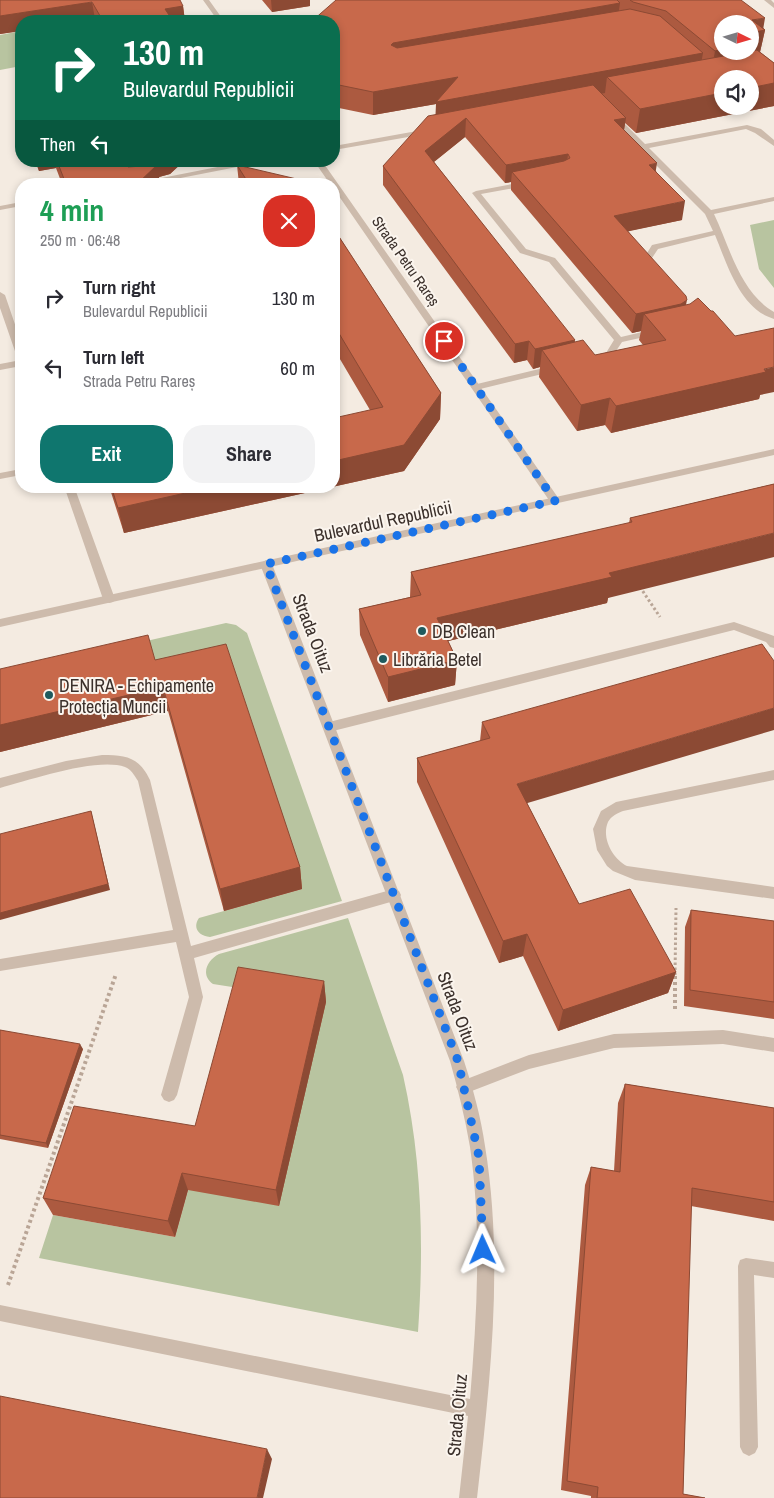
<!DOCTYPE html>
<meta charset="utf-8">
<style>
body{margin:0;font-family:"Archivo Narrow",sans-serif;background:#f2f2f3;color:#2b2b33;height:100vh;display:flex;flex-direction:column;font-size:19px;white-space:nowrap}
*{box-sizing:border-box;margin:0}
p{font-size:16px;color:#7c7c81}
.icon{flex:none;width:28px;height:28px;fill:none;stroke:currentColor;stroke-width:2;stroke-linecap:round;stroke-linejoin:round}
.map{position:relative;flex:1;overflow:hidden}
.side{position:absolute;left:15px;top:178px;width:325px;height:315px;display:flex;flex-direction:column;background:#fff;border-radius:20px;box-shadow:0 2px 8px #0003}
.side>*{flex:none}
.top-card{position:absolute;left:15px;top:15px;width:325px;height:152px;border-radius:20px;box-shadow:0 2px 8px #0003;background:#0b6e4f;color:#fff;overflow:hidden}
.needle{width:32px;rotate:95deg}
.tools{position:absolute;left:714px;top:15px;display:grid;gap:10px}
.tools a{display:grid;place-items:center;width:45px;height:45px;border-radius:50%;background:#fff;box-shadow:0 2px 8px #0003;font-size:25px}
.pin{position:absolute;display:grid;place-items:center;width:42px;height:42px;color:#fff;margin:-21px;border:2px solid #fff;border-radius:50%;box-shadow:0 1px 5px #0007}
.me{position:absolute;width:55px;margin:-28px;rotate:359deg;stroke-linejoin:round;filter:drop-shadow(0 0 4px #0008)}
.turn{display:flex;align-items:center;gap:18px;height:105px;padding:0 25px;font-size:22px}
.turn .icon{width:65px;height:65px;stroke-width:2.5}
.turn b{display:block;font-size:35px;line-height:42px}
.then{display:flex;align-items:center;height:48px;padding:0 25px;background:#0003;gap:10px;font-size:19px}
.round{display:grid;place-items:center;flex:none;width:52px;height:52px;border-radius:20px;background:#f2f2f3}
.headline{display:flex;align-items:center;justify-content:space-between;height:85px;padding:0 25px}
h1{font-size:30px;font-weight:700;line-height:38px;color:#1e9e55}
.action{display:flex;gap:10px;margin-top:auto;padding:10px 25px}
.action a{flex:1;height:58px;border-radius:20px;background:#0f766e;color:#fff;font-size:20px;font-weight:700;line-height:58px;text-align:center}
.action a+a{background:#f2f2f3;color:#2b2b33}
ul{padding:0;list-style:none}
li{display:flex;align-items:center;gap:15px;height:70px;padding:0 25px}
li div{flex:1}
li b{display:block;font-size:19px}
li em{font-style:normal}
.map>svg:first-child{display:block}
.green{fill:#b8c4a0}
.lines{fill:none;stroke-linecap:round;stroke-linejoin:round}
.path-far1{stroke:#b9a596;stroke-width:3;stroke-dasharray:2.5 2.5;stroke-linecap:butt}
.path{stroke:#b9a596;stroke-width:4;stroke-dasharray:3 3;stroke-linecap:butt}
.service{fill:#cdbbac;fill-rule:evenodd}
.minor{fill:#cdbbac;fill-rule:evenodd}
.tertiary{fill:#cdbbac;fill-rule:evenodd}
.wall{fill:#ac5a40;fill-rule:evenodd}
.shaded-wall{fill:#8c4a34}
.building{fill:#c8694b;stroke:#8c4a34}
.route{stroke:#1a73e8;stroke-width:9;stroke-dasharray:0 16.2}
.poi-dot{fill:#1f5a5e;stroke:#fbf5ee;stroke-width:2}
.labels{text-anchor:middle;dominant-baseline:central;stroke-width:4;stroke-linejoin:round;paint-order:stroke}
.far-street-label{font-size:15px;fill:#3b302b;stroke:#fbf5ee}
.street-label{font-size:18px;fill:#3b302b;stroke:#fbf5ee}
.poi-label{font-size:18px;fill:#3b302b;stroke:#fbf5ee;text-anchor:start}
</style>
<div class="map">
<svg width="774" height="1498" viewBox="0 0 774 1498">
<rect width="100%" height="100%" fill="#f4ebe1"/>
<path class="green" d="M21,31V66L0,70V35Z
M774,220V288L759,269L750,225Z
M226,623L236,625L247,633L342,901L210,937C199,936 192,928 199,918L302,889L229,669L0,674Z
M348,918L403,1075C422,1159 424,1245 418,1332L39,1258L53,1215L175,1237L188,1190L326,1002L213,984C200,975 207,960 219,954Z"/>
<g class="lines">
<path class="path-far1" d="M640,587L660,617
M675,975L676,908"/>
<path class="path" d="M675,1009V973
M8,1285L116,974"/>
<path class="service" d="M611,116H617L645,144L747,125L761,129L774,140V146L755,133L746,129L649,148L711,210L774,197V201L714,214C730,248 740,292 774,312V319C740,309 727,264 715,235L658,249L652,258L654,271L650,274L647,273L644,258L652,245L713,231L705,214L611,120Z
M528,181H531V185L481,194L526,249L555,258L621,337L655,329L660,332L658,334L622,342L612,357L595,360V356L606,353L614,340L549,262L520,253L472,193L476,191Z
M21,360V366L0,370V364Z
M556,365L559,366V370L476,390L471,387L473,385Z
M21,469V475L0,479V473Z
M734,622L774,636V648L770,647L766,642L734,630L329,732L325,730L323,727L325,724L329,722Z
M102,755C126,755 139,757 150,780L191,946L394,889L399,891L401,895L399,899L394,901L194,958L203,997L177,1095L174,1100L169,1102L164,1100L161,1095L189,997L176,942L0,971V959L173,930L138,781C134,775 131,769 125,767C97,757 30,780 0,788V778L66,761Z
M774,770V780L623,811C618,813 611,816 608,822C601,838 613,859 627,866L774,887V899L635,880L613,871L607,866L597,850L593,829L601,811L616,802Z
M723,1030L774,1038V1052L723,1044L614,1048L529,1069L464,1094L459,1092L456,1087L459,1082L529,1055L614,1034Z
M746,1258L774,1262V1278L754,1275L758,1447L755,1453L749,1456L743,1453L740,1447L738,1266L740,1260Z"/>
<path class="minor" d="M203,0H209L224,21H218Z
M428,129L432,131L431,133L334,150V146Z
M248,161H267L150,184H131Z
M314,161H322L559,499L560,501L559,503H551L334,189V184H330Z
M21,202V206L0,210V206Z
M0,292L5,295L21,342V357L16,354L0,308Z
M64,486H74L115,599L113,602L109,603L103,599Z
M266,560L272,564L464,1061C473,1089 481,1117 485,1146C504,1262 490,1383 477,1498H459L468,1416L0,1321V1305L470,1399C477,1315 482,1229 470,1147C465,1118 458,1089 450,1061L260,564Z"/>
<path class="tertiary" d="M764,0H771L774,3V8Z
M774,449V455L0,627V619Z"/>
</g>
<path class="wall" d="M0,0L183,6L185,21H96L95,19L0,34Z
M262,0H310V6L272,12Z
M336,0H741L765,30L760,52L774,63V106L636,133L625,123L624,130L656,171L682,220L628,231L686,305L760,395L759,399L611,433L605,425L577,431L539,377L540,367L533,369L527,360L514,363L383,185V166L436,115V104L373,115L334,107V21ZM465,137L505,183L511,182V190L632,333L641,331L639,340L643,345L595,355L575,342L434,162Z
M35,161H184L170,174L159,177L160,184H62L56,168L39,171Z
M237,165L304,184H239Z
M334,229L441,393L440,419L404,471L124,533L109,486H334L370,410L334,349Z
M774,484L608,598L607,603L448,641L457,660L455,685L388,702L360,635L359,609L410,597L411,572L629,523L630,518Z
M155,660L300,867L302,889L224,911L168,711L0,752V669Z
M482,722L527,803L579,904L676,972L668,993L558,1031L523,956L499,963L417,782V758L480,741Z
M691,910L774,921V1019L684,1006L685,927Z
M324,981L326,1002L279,1206L188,1190L175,1237L53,1215L43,1198L195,1126Z
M0,1030L83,1049L48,1148L0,1139Z
M625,1084L774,1108V1221L691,1206L683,1494L705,1498H591V1496L561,1490L585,1185L591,1167L614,1171L618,1103Z"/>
<path class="shaded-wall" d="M271,0H310V6L272,12Z
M92,2L95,19L83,21H21V31L0,34V16Z
M620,3L617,25L393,65L391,45L393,43Z
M183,6L185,21H167L165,9Z
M765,18L763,30H765L760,52L711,73L715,51L722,49V51H750V32L752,20Z
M703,53L699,75L607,77L605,93L466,119L465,137L425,169V151L435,125L436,104L373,115V92L458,77Z
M774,83V106L636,133L640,109L722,93V106H750V88Z
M626,118L623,136L614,120Z
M568,154L566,172H512L511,182L505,183L506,165Z
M36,161H54L56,168L39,171Z
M140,161H184L170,174L159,177L160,184H137L126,164Z
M657,163L654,182L649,165Z
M685,201L682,220L611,235L614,216Z
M687,300L683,319L644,314L641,331L632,333L636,314Z
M575,340L573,359L542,350L540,367L533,369L535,349Z
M529,341L527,360L514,363L515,344Z
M774,367V392L760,395L759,399L611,433L616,406Z
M441,393L440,419L404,471L124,533L118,508L217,486H334V461Z
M610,398L605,425L577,431L581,405Z
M774,533V557L608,598L607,603L436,644L437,618L609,573Z
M457,660L455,685L388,702V677Z
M163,687L168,711L0,752V725Z
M774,708V730L514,807L517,784Z
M91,811L110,890L0,920V913Z
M300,867L302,889L224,911L220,889Z
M527,934L523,956L499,963L503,941Z
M676,972L668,993L558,1031L563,1010Z
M324,981L326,1002L279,1206L276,1190Z
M80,1044L83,1049L48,1148L46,1143Z
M182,1173L188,1190L175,1237L168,1221Z
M267,1449L272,1459L263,1498H257Z"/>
<path class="building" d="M0,0H180L183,6L165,9L173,21H103L92,2L0,16Z
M336,0H617L620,3L393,43L391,45L397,48L630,9L660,16L703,53L436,102L458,77L373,92L334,84V21H312Z
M630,0H741L765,18L752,20L765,30L750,33V24H722V49L715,51L666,11L633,2Z
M757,50L774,63V83L750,88V79H722V93L640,109L607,77Z
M593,85L626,118L614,120L657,163L649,165L685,201L614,216L686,296L687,300L681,304L636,314L512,172L564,161L570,158L568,154L506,165L466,118L425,151L575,340L535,349L529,341L515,344L383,166L428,116Z
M57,161H140L126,164L128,167L157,165L137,184H66Z
M237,165L301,180L304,184H249Z
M334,229L441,393L404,445L334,461V418L383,407L334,325Z
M698,298L711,311H713L735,336L774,328V367L764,369L766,372L616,406L610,398L581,405L542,350L583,340L595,355L666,340L644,314L690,304Z
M774,484V533L609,573L612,577L437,618L457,660L388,677L359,609L421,595L411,572L632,522L630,518Z
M111,486H217L118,508Z
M148,635L155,660L226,644L300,867L220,889L163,687L0,725V669Z
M762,644L774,661V708L517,784L579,904L630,889L676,972L563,1010L527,934L503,941L417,758L490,738L482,722Z
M91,811L108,884L0,913V834Z
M691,910L774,921V1002L690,990Z
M238,967L324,981L276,1190L182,1173L168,1221L43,1198L74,1106L195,1126Z
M0,1030L80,1044L46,1143L0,1135Z
M625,1084L774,1108V1202L692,1188L683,1494L705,1498H597L598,1487L567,1481L591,1167L620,1172Z
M0,1396L267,1449L257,1498H0Z"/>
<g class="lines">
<path class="route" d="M444,341L555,501L266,564L458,1061L479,1157L483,1250"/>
</g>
<g class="poi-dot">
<circle cx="422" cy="631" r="5"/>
<circle cx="383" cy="659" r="5"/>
<circle cx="49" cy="695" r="5"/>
</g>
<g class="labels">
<g class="far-street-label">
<text transform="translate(406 261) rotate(55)">Strada Petru Rareș</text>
</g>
<g class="street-label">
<text transform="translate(383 521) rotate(-12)">Bulevardul Republicii</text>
<text transform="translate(313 633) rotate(69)">Strada Oituz</text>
<text transform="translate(458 1011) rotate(69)">Strada Oituz</text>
<text transform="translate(457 1415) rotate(-85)">Strada Oituz</text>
</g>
<g class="poi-label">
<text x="432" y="631">DB Clean</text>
<text x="393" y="659">Librăria Betel</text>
<text x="59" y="685">DENIRA - Echipamente<tspan x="59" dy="21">Protecția Muncii</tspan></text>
</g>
</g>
</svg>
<div class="tools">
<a><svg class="needle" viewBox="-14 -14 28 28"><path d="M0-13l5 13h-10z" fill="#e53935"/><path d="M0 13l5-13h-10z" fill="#7c7c81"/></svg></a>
<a><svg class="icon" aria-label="sound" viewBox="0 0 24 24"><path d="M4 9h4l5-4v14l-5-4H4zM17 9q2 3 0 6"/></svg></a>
</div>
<div class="pin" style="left:444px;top:341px;background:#d93025"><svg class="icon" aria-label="arrive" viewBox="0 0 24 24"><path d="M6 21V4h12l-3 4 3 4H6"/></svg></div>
<svg class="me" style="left:483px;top:1250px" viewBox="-20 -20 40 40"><path d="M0-17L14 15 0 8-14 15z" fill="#1a73e8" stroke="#fff" stroke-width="4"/></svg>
<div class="top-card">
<div class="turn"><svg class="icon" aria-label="right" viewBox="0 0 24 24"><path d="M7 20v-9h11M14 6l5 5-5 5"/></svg><div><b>130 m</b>Bulevardul Republicii</div></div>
<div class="then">Then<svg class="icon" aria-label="left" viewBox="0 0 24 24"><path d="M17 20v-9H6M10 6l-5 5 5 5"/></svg></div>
</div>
<section class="side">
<div class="headline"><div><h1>4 min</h1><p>250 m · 06:48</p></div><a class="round" style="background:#d93025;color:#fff"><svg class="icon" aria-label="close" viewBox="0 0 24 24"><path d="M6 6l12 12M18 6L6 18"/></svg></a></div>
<ul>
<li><svg class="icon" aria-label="right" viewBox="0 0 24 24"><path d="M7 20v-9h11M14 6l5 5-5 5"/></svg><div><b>Turn right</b><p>Bulevardul Republicii</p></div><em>130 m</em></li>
<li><svg class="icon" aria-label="left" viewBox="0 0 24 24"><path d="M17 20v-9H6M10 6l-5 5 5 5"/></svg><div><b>Turn left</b><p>Strada Petru Rareș</p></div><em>60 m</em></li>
</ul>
<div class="action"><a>Exit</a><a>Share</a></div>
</section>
</div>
